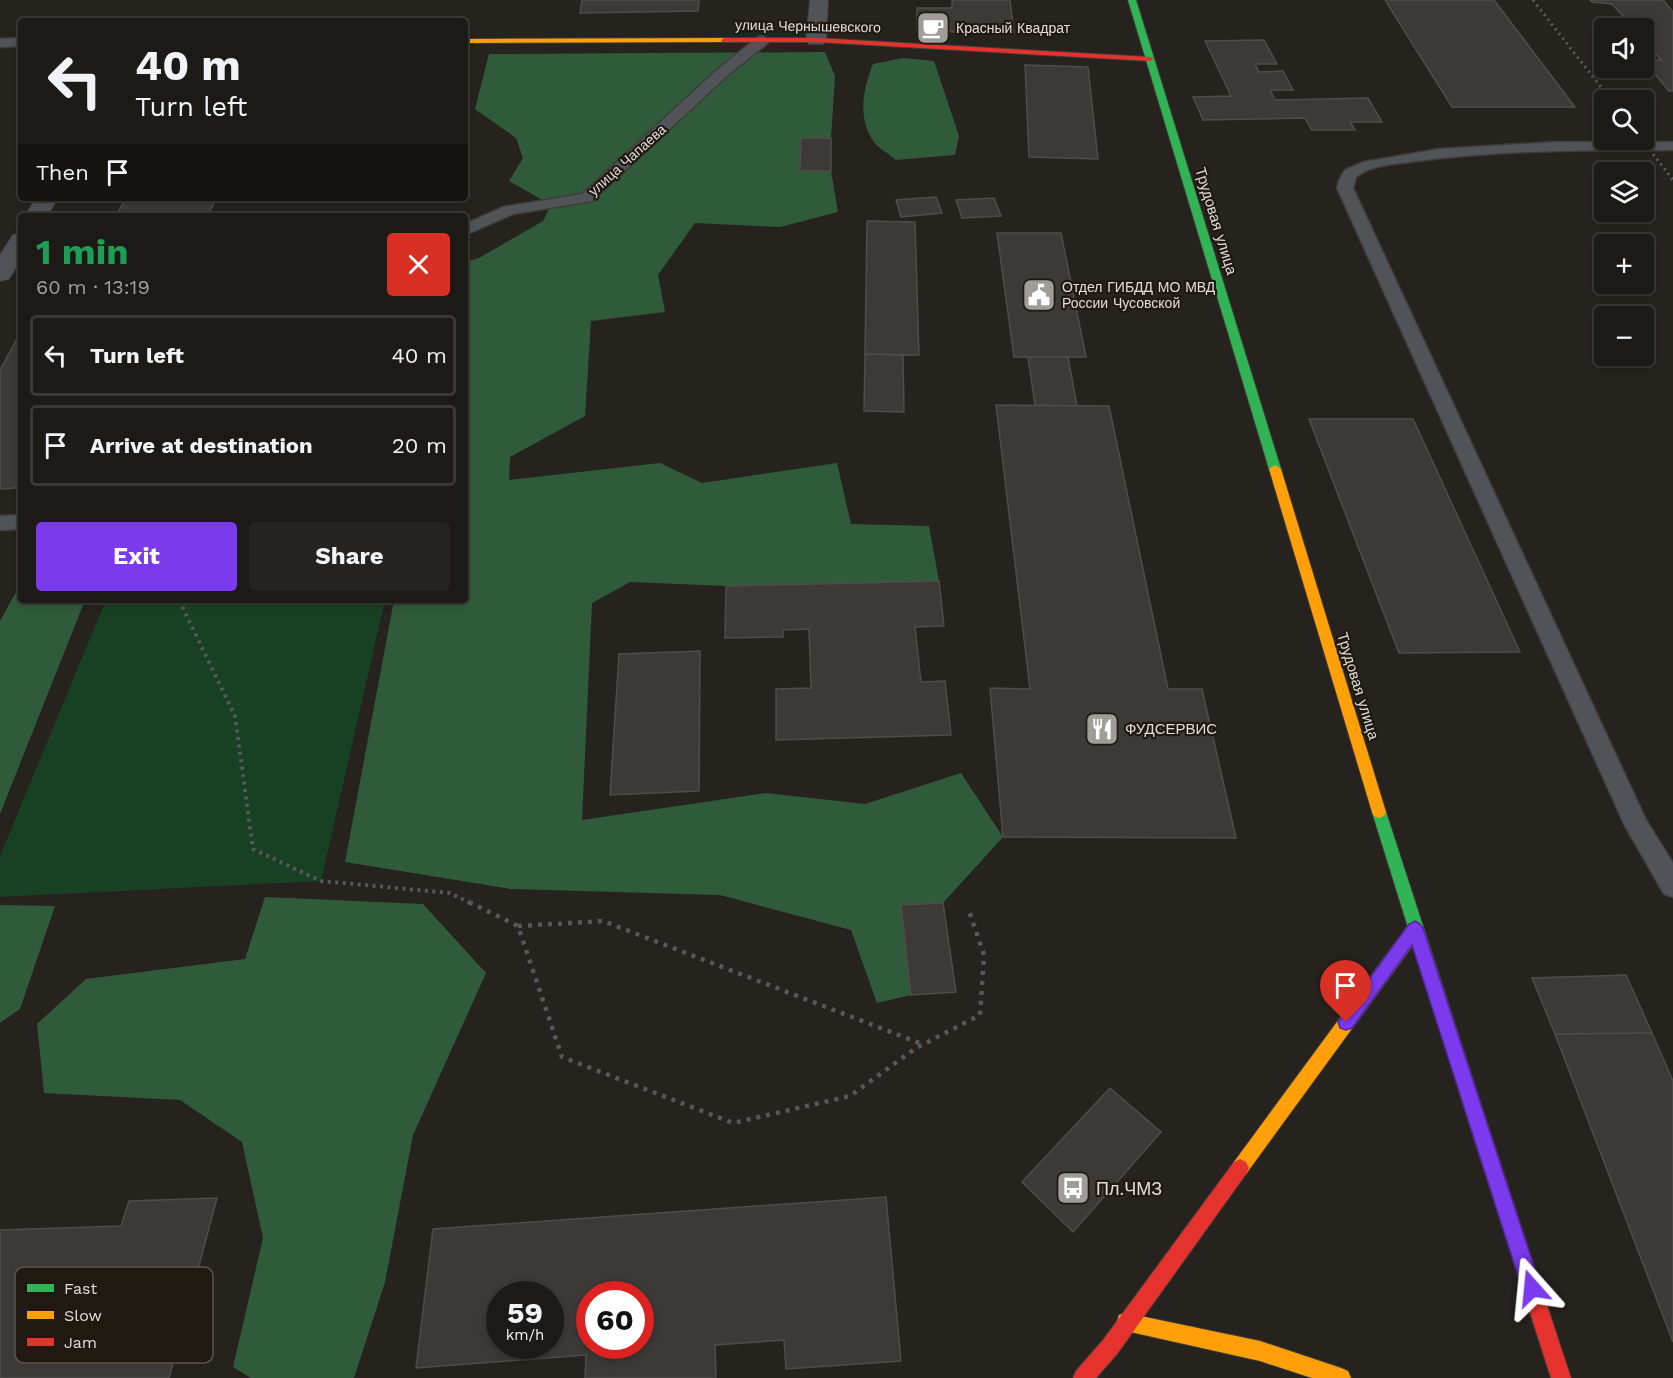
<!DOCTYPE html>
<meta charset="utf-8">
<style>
body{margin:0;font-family:"Work Sans",sans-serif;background:#25231f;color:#f1f3f6;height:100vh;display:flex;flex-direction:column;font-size:22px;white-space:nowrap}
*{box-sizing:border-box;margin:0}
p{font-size:20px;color:#a0a1a1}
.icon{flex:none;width:33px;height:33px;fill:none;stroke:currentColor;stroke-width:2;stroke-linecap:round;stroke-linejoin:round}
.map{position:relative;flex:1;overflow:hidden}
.side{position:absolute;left:18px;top:213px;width:450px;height:390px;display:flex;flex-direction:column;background:#1c1a16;border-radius:6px;box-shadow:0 3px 9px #0003,0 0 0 2px #3a3835}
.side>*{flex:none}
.banner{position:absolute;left:18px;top:18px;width:450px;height:183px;border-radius:6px;box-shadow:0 3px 9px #0003,0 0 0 2px #3a3835;background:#1c1a16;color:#f1f3f6;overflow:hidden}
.buttons{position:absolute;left:1594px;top:18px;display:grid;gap:12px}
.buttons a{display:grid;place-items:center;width:60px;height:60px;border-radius:6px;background:#1c1a16;box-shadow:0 3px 9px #0003,0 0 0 2px #3a3835;font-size:30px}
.speed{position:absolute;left:486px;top:1281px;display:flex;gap:12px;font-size:30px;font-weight:700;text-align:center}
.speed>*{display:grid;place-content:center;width:78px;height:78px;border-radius:50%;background:#1c1a16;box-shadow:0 3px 9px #0003,0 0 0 2px #3a3835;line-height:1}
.speed small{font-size:15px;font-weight:400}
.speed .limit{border:9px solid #d22;background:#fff;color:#111}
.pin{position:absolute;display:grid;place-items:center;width:51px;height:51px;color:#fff;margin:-62px -26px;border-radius:50% 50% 50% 0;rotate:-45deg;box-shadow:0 0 6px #0007}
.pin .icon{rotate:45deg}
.me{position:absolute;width:66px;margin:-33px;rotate:342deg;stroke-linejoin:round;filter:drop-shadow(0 0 4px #0008)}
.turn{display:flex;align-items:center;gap:21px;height:126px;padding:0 18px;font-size:27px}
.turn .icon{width:78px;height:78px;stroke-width:2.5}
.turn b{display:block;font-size:42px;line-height:51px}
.then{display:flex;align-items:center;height:57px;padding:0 18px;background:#0003;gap:12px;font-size:22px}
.round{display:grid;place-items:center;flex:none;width:63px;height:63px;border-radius:6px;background:#25231f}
.summary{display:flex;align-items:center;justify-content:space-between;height:102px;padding:0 18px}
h1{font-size:36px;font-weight:700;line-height:45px;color:#1e9e55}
.cta{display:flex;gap:12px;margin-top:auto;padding:12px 18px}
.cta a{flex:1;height:69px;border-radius:6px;background:#7c3aed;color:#fff;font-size:24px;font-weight:700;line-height:69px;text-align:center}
.cta a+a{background:#25231f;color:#f1f3f6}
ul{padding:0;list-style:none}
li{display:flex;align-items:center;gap:18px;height:81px;margin:0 12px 9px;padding:0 6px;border:3px solid #3a3835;border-radius:6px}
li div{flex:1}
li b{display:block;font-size:22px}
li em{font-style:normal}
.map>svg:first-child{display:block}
.green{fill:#184124}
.forest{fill:#305b3b}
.building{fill:#3d3936;stroke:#504c49;stroke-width:1.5;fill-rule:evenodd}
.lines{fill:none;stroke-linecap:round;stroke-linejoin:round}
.lane-casing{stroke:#3f3c39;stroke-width:3}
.street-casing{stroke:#3f3c39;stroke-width:2}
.fast-casing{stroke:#3f3c39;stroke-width:2}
.slow-casing{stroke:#3f3c39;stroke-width:2}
.jam-casing{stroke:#3f3c39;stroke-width:2}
.path-far1{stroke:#56585a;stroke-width:4;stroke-dasharray:3 4.5;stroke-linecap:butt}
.path{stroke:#56585a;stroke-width:4.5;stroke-dasharray:4 6;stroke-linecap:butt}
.lane{fill:#505458;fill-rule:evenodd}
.street{fill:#505458;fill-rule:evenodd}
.fast{fill:#30b455;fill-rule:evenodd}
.slow{fill:#ff9f0a;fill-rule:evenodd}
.jam{fill:#e5322d;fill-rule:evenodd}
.rail{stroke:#5c5d5c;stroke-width:3;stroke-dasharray:2 4;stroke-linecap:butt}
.route{fill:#7c3aed;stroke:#51269a;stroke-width:1.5}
.labels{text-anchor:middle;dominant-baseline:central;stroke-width:4.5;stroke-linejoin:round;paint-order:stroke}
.far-street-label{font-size:14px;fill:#e2ddd8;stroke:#201911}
.far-poi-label{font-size:14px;fill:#e2ddd8;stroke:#201911;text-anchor:start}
.street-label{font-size:15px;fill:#e2ddd8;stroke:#201911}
.poi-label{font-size:15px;fill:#e2ddd8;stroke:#201911;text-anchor:start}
.near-poi-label{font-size:18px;fill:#e2ddd8;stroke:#201911;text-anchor:start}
.key{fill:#201911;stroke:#5a544d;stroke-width:1.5}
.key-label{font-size:16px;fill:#e2ddd8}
</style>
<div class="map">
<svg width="1673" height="1378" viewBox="0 0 1673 1378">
<rect width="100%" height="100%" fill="#26221e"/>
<path class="green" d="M106,600H385L321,881L0,897V856Z"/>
<path class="forest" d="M825,52L835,76L831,138H802L800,171H831L838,212L780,227L695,223L658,275L665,312L591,321L585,416L510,457L509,480L660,463L702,483L837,463L851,524L929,526L939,581L726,586L630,582L592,603L582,820L766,793L865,804L961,773L1003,837L943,903L901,906L911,995L877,1003L851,930L720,895L511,889L345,862L394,600H465V262L479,258L543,221L551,205L509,181L523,158L516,138L475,109L489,54Z
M903,58L934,61L959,136L955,155L896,160C890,154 879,149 874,142C857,118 863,89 873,64Z
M21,583V600H85L0,814V621Z
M265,897L423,904L486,973L413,1135L385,1282L354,1378H251L233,1367L263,1238L242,1142L180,1100L44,1093L37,1024L86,979L245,959Z
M0,905L55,906L20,1009L0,1023Z"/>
<path class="building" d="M582,0H699L698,11L580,13Z
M952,0H1010L1014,33L917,31V8H952Z
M1385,0H1494L1575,107H1452Z
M1590,0H1663L1673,12V91H1669L1644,61L1661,60L1644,41V28H1634L1612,4L1592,2Z
M1264,40L1277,64H1255L1259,72L1283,71L1293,90H1270L1275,100L1368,98L1382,122H1350L1355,130H1312L1305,118L1203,120L1193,97L1231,96L1205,41Z
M1025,65L1088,67L1098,159L1029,157Z
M801,138H831V171H800Z
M936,197L942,213L901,217L896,200Z
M126,198H216L208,216H116Z
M994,198L1001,216L962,218L956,200Z
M867,221L915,222L919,355L865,354Z
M997,233H1061L1086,357H1014Z
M21,331V476L15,488L0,489V370Z
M865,354L903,355L904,412L864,411Z
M1028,357H1068L1077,406L1035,405Z
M996,405L1109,406L1168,689H1202L1236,838L1003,837L990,688L1030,689Z
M1309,419H1413L1520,652L1399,653Z
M939,581L944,626L915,627L921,682L945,681L951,735L776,740V689L811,688L809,629L783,630V637L725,638L726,586Z
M700,651L699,791L610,795L619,654Z
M943,903L956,992L911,995L901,905Z
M1626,975L1652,1033L1555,1034L1532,978Z
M1652,1033L1673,1081V1342L1555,1034Z
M1110,1088L1161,1132L1073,1232L1022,1182Z
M886,1197L901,1361L786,1369L784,1340L715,1345L716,1378H585L586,1355L416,1368L433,1229ZM500,1294H550V1346H500ZM590,1294H640V1346H590Z
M217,1198L169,1378H0V1230L121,1226L129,1201Z"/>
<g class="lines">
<defs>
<path id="lane" d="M763,36L770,40L768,43L728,75L592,201L513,214L465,235V224L503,207L582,194L718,69L758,37Z
M21,38V46L0,47V39Z
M1557,142H1673V150C1588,150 1502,150 1417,161C1398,164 1371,164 1356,177L1353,188L1646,820L1673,863V897L1664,894L1625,826L1337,188L1339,180L1345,170L1364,162L1439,149Z
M21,515V529L0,530V516Z"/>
<path id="street" d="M810,0H828L826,40L823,44H809L806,40Z
M36,198H58L47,216H25Z
M21,233V259L9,279L0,281V255L13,235Z"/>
<path id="fast" d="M1128,0H1136L1281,469L1279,472H1271L1269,469Z
M1379,806L1384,808L1386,812L1489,1129L1486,1135L1480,1138L1474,1135L1471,1129L1372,812L1374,808Z"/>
<path id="slow" d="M728,38L729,40L725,42L465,43V39Z
M1275,465L1281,469L1386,812L1384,816L1379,818L1374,816L1372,812L1269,469Z
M1415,922L1421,924L1423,929L1421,934L1246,1174L1240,1177L1234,1174L1231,1168L1234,1162L1409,924Z
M1126,1313L1260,1341L1341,1368L1348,1371L1351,1378H1312L1260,1361L1126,1331L1119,1329L1117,1322L1119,1315Z"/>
<path id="jam" d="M725,38H816L1150,57L1154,59L1150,61L816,42H722L721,40Z
M1480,1120L1486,1123L1489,1129L1571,1378H1551L1471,1129L1474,1123Z
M1240,1159L1246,1162L1249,1168L1246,1174L1117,1354L1096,1378H1073L1076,1371L1103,1340L1234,1162Z"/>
</defs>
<use href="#lane" class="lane-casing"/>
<use href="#street" class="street-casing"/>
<use href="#fast" class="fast-casing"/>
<use href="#slow" class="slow-casing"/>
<use href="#jam" class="jam-casing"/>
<path class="path-far1" d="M179,600L235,716L253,849L321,881L450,893L472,904"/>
<path class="path" d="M469,902L518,926L562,1057L733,1123L850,1096L916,1048L980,1015L984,955L969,911
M518,926L603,921L922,1044"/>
<use href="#lane" class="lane"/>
<use href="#street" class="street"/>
<use href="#fast" class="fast"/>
<use href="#slow" class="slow"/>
<use href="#jam" class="jam"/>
<path class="rail" d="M1533,0L1611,100
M1642,140L1673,180"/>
</g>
<path class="route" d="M1415,921L1420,924L1423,928L1541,1288L1538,1295L1532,1297L1525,1295L1522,1288L1412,945L1352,1028L1346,1030L1340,1028L1338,1022L1409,924Z"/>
<defs>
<symbol id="cafe-square" viewBox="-11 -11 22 22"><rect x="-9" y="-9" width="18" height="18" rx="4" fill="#a09c97" stroke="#201911"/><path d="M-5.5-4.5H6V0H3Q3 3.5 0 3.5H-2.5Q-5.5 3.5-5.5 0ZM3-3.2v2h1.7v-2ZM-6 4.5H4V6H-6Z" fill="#fff"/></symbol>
<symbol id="civic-square" viewBox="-11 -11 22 22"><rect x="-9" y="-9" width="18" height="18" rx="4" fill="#a09c97" stroke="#201911"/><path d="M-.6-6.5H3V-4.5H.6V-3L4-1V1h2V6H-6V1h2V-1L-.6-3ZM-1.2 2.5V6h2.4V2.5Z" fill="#fff"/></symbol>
<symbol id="restaurant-square" viewBox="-11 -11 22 22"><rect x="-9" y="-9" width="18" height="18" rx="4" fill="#a09c97" stroke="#201911"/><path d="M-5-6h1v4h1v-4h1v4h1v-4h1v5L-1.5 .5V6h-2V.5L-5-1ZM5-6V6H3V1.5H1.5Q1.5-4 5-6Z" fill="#fff"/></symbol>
<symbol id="bus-square" viewBox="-11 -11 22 22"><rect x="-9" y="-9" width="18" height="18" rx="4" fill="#a09c97" stroke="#201911"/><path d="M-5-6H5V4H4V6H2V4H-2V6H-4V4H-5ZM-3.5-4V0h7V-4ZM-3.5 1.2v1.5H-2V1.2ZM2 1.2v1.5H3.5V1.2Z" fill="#fff"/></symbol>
</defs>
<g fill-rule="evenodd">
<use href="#cafe-square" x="914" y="9" width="38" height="38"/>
<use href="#civic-square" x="1020" y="276" width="38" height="38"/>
<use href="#restaurant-square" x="1083" y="710" width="38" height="38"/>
<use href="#bus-square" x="1054" y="1169" width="38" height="38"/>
</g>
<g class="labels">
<g class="far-street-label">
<text transform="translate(808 26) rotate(1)">улица Чернышевского</text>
<text transform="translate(627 160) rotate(-42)">улица Чапаева</text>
</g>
<g class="far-poi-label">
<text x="956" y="28">Красный Квадрат</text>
<text x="1062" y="287">Отдел ГИБДД МО МВД<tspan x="1062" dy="16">России Чусовской</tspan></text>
</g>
<g class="street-label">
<text transform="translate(1216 221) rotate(73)">Трудовая улица</text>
<text transform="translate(1358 686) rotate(73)">Трудовая улица</text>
</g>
<g class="poi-label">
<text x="1125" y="729">ФУДСЕРВИС</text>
</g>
<g class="near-poi-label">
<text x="1096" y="1188">Пл.ЧМЗ</text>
</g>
</g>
<rect x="15" y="1267" width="198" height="96" rx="9" class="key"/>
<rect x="27" y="1284" width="27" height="8" fill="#30b455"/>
<rect x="27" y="1311" width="27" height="8" fill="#ff9f0a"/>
<rect x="27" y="1338" width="27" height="8" fill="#e5322d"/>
<g class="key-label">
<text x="64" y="1294">Fast</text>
<text x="64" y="1321">Slow</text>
<text x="64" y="1348">Jam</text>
</g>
</svg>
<div class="buttons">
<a><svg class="icon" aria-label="sound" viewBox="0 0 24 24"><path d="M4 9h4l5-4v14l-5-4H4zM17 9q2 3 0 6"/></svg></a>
<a><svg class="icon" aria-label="search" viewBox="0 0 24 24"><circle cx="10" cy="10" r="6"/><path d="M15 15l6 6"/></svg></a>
<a><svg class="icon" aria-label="layers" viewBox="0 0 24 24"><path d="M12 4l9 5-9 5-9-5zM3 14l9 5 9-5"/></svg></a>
<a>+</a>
<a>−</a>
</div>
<div class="speed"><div>59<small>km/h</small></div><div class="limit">60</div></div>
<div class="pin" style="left:1346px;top:1022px;background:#d93025"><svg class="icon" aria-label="arrive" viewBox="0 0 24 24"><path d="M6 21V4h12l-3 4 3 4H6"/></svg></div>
<svg class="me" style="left:1532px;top:1288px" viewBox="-20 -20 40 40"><path d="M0-17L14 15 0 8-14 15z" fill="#7c3aed" stroke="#fff" stroke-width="4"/></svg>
<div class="banner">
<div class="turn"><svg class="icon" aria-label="left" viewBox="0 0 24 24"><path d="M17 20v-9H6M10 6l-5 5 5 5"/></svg><div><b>40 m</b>Turn left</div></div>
<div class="then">Then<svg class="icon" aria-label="arrive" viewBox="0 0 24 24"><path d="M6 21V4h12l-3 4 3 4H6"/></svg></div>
</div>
<section class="side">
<div class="summary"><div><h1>1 min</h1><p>60 m · 13:19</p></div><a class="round" style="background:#d93025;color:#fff"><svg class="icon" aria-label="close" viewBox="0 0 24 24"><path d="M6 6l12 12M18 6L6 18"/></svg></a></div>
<ul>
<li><svg class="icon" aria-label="left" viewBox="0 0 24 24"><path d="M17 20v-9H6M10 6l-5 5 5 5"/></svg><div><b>Turn left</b></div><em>40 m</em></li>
<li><svg class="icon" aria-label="arrive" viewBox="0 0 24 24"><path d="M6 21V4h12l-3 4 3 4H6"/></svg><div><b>Arrive at destination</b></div><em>20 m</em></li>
</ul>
<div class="cta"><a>Exit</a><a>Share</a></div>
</section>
</div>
